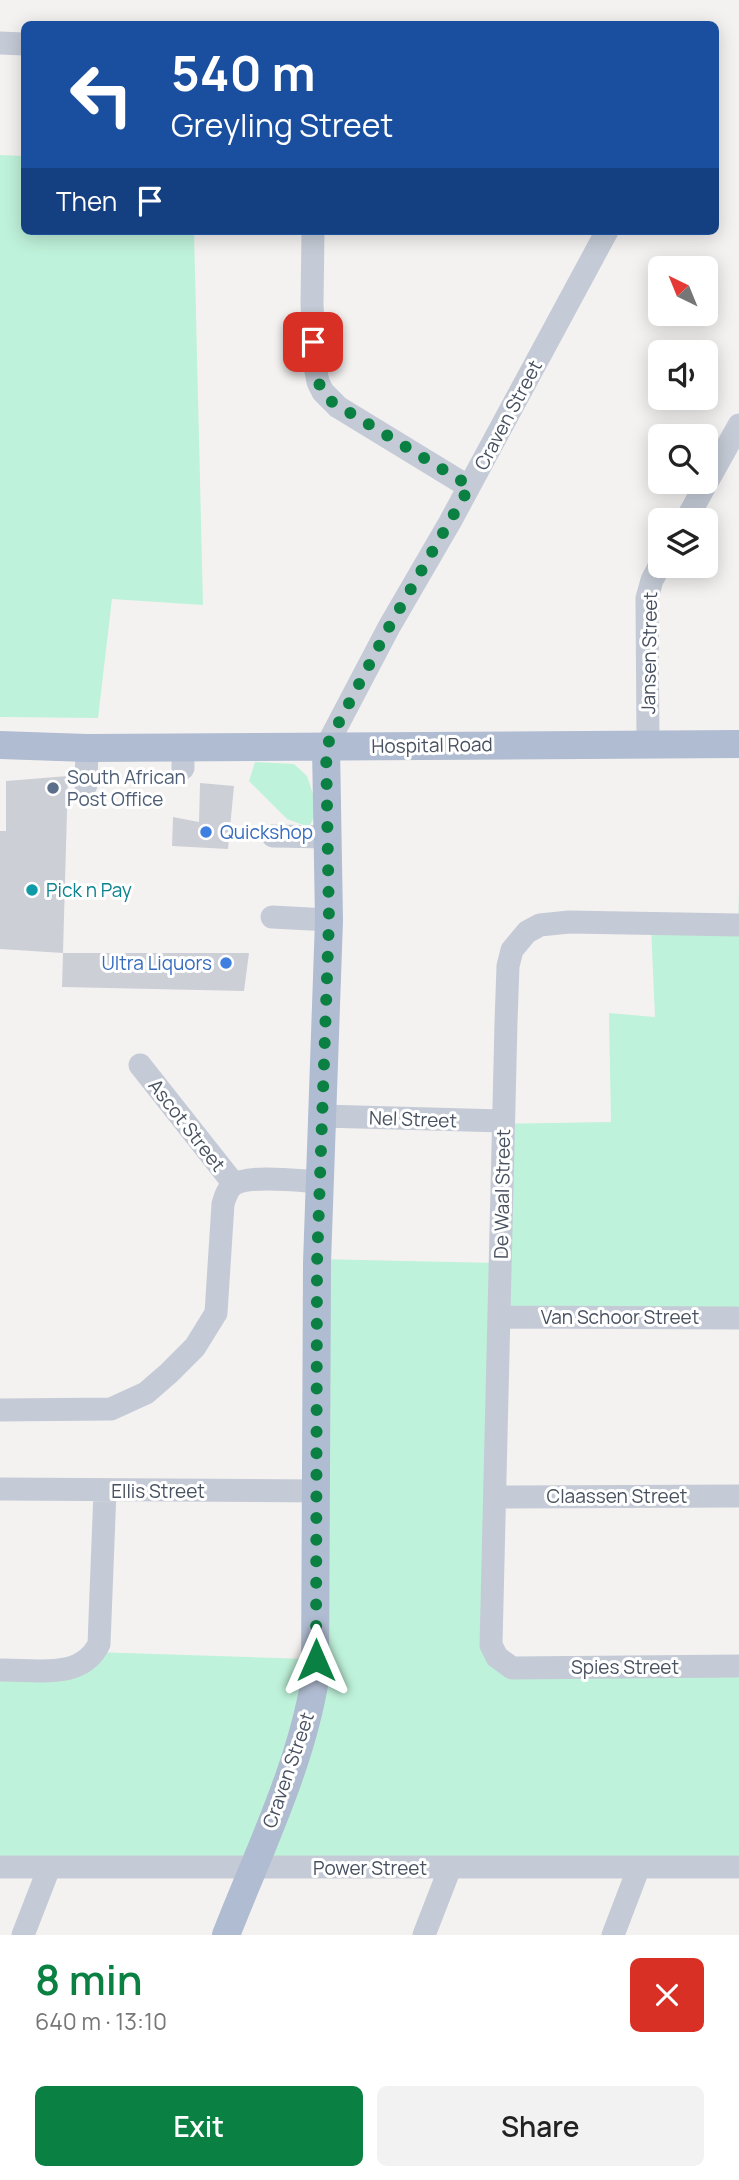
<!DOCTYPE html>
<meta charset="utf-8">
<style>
body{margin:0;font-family:Manrope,sans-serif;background:#f2f2f2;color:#222;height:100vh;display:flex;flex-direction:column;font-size:26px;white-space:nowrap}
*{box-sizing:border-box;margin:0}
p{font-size:23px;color:#767676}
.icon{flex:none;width:38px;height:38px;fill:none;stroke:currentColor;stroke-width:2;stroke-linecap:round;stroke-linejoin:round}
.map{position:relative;height:1935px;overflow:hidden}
.side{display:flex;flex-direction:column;background:#fff;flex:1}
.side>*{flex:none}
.top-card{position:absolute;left:21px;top:21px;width:698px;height:214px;border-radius:10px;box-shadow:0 4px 18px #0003;background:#1a4fa0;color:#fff;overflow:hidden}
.needle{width:46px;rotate:317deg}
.fabs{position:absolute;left:648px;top:256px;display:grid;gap:14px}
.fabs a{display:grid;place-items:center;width:70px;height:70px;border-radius:10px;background:#fff;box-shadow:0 4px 18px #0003;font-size:35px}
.pin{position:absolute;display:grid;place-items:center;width:60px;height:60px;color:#fff;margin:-30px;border-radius:14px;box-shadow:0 4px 10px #0006}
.me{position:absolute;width:77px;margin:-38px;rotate:0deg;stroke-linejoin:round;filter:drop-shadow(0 0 5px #0008)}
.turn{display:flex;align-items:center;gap:24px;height:147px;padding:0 35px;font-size:32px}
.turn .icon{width:91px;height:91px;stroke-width:2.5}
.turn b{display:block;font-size:49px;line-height:60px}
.then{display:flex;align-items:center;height:66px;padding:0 35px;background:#0003;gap:14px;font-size:26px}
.round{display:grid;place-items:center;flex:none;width:74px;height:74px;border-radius:10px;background:#f2f2f2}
.head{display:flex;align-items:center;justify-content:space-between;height:119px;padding:0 35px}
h1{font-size:42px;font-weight:600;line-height:52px;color:#0b8043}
.action{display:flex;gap:14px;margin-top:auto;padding:14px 35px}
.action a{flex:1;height:80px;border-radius:10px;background:#0b8043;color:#fff;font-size:28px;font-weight:600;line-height:80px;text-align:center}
.action a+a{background:#f2f2f2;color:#222}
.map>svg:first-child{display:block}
.green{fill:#bff2da}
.building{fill:#cdcfd7}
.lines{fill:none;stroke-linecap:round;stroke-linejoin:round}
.minor{stroke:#c5cbd6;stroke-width:23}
.major{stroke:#b0bcd1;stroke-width:28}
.route{stroke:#0b8043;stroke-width:12;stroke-dasharray:0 21.6}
.service-dot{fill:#5c6f8a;stroke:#fff;stroke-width:2.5}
.shop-dot{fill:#3f7fe0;stroke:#fff;stroke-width:2.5}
.culture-dot{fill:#0f9aa8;stroke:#fff;stroke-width:2.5}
.labels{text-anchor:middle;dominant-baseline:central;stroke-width:6;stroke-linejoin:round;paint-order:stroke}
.street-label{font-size:19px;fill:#485160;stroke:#fff}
.service-label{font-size:19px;fill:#4e5e75;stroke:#fff;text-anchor:start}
.shop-label{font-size:19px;fill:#366cbe;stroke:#fff;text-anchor:start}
.culture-label{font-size:19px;fill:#0d838f;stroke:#fff;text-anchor:start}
</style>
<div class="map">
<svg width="739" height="1935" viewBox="0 0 739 1935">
<rect width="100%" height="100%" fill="#f4f2f1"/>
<path class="green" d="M0,155L24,156V231H194L203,605L112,599L98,718L0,717Z
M255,762L294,764L307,776L318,809L309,827L287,819L249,781Z
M739,890V1321L497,1320L490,1645L512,1671L739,1670V1870L0,1868V1674L94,1652L308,1659L316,1259L498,1263L501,1124L611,1122L609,1013L655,1017L651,927L738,925Z"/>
<path class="building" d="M68,776L63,953L0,949V831H6V781Z
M200,783L234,786L228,849L172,846L173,817L199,822Z
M63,953H249L244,991L62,987Z"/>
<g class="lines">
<path class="minor" d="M0,43L24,44
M313,231L312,304L315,366L318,382L323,392L338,407L469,487
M686,520L739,425
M648,744L647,598L652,580L660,565
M326,747L389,627L450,522L607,231
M183,748V768
M86,785L87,748
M273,836L328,837
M272,917L329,920
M739,925L569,922L540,925L527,932L512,950L508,966L506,1022L491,1645L497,1657L512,1668L739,1666
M140,1065L234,1184
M322,1116L503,1121
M501,1317L739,1318
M0,1410L111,1409L146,1393L169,1373L195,1347L216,1313L223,1204C225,1197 227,1190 233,1185C248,1174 301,1181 321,1182
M0,1489L317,1491
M495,1497L739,1496
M0,1670C34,1669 81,1681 99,1644L105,1491
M0,1867H739
M23,1935L49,1868
M424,1935L450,1868
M613,1935L639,1867"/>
<path class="major" d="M0,745L87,748L739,744
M226,1935C258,1853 301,1766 315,1679L317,1263L329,920L326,747"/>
</g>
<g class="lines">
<path class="route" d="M313,342L318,382L329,400L470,486L389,627L326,747L329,920L317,1264L316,1660"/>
</g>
<circle class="service-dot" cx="53" cy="788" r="7"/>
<g class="shop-dot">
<circle cx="206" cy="832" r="7"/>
<circle cx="226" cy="963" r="7"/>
</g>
<circle class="culture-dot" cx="32" cy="890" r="7"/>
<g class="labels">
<g class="street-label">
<text transform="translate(508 415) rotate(-62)">Craven Street</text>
<text transform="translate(649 653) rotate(-89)">Jansen Street</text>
<text transform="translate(432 745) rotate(-1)">Hospital Road</text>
<text transform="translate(413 1119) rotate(2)">Nel Street</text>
<text transform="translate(187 1125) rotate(52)">Ascot Street</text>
<text transform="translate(502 1194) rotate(-89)">De Waal Street</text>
<text x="620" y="1317">Van Schoor Street</text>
<text x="158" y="1491">Ellis Street</text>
<text x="617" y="1496">Claassen Street</text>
<text x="625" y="1667">Spies Street</text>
<text transform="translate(288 1770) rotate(-71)">Craven Street</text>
<text x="370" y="1868">Power Street</text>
</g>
<g class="service-label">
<text x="67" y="777">South African<tspan x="67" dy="22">Post Office</tspan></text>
</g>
<g class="shop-label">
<text x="220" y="832">Quickshop</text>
<text x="212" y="963" text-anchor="end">Ultra Liquors</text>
</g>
<g class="culture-label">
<text x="46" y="890">Pick n Pay</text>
</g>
</g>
</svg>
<div class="fabs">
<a><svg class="needle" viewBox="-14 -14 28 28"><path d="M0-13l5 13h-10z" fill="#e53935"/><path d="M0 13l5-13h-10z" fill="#767676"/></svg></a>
<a><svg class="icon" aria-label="sound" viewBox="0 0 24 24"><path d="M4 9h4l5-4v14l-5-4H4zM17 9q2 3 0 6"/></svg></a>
<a><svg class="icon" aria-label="search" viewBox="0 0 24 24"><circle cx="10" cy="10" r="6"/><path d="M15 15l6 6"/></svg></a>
<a><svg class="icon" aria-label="layers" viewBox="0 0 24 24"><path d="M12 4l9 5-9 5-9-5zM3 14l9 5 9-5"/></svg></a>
</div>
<div class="pin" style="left:313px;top:342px;background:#d93025"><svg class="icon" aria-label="arrive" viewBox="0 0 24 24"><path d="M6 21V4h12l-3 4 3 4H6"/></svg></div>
<svg class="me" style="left:316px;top:1660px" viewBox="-20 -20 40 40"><path d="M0-17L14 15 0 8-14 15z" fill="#0b8043" stroke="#fff" stroke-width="4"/></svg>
<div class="top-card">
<div class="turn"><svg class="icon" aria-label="left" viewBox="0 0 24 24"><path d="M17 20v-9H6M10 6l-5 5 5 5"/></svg><div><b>540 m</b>Greyling Street</div></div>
<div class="then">Then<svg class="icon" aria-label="arrive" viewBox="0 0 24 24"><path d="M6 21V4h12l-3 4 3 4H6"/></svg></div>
</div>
</div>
<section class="side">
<div class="head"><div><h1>8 min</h1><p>640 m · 13:10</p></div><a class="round" style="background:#d93025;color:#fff"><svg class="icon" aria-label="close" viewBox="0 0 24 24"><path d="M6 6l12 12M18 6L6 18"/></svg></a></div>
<div class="action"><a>Exit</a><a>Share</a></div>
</section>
